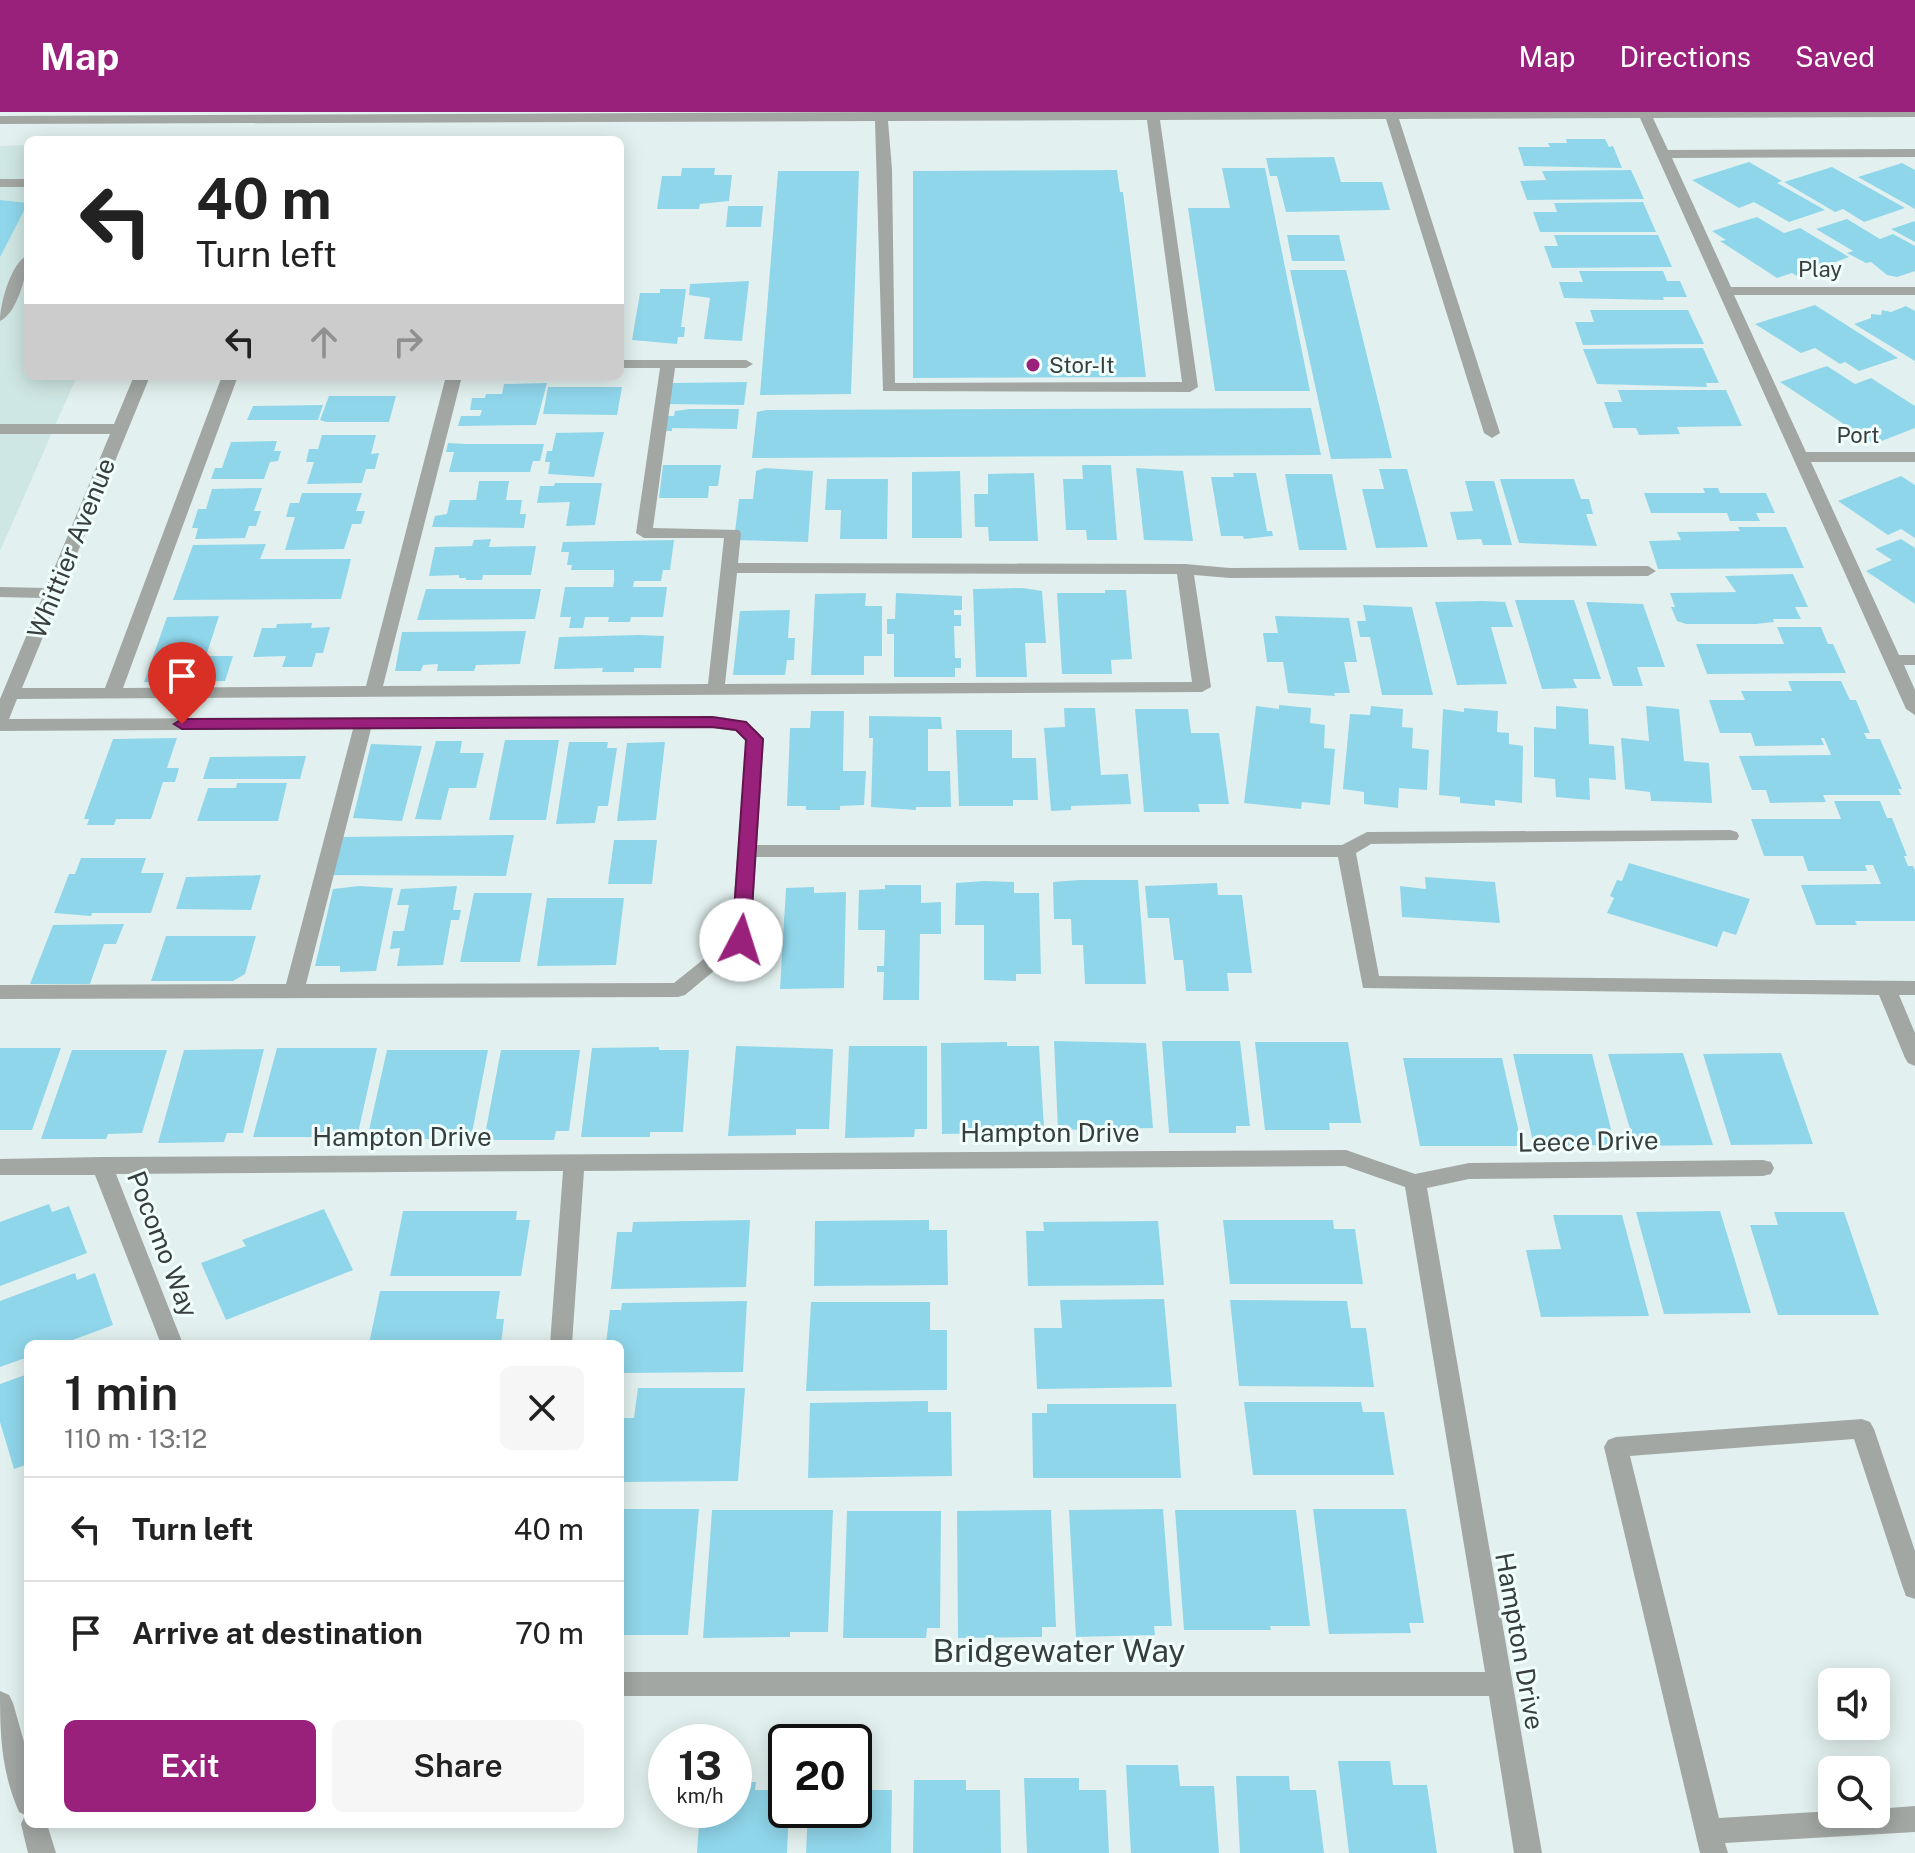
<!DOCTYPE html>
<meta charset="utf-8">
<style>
body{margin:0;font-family:"Public Sans",sans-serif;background:#f6f6f6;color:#222;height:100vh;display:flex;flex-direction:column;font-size:30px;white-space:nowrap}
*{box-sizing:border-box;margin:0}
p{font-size:26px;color:#767676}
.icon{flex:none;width:44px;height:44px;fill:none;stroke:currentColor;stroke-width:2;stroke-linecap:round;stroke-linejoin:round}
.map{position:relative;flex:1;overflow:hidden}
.details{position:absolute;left:24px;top:1228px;width:600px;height:488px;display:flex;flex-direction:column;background:#fff;border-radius:12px;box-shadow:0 4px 20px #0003}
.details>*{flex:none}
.guide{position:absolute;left:24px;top:24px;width:600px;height:244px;border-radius:12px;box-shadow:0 4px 20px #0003;background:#fff;color:#222;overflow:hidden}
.buttons{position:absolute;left:1818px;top:1556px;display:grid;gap:16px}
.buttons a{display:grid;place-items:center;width:72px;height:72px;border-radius:12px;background:#fff;box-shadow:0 4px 20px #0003;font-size:40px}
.speed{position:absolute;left:648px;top:1612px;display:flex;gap:16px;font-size:40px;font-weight:700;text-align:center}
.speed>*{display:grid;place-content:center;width:104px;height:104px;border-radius:50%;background:#fff;box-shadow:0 4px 20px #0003;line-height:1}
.speed small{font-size:20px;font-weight:400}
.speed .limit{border:4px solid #111;border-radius:12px;background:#fff;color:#111}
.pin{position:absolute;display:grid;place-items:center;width:68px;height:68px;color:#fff;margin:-82px -34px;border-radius:50% 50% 50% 0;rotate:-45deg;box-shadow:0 0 8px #0007}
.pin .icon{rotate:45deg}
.me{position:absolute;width:88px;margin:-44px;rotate:5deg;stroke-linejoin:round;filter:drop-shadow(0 0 6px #0008)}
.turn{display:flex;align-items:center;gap:28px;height:168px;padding:0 40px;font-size:36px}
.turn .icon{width:104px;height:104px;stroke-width:2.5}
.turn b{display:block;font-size:56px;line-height:68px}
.lanes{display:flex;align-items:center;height:76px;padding:0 40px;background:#0003;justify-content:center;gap:40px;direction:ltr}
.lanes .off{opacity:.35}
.round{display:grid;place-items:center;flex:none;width:84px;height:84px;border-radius:12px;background:#f6f6f6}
.summary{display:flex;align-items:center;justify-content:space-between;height:136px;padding:0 40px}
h1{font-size:48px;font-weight:600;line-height:60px}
.action{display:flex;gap:16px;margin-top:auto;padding:16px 40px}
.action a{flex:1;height:92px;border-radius:12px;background:#99217b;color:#fff;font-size:32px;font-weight:600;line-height:92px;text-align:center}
.action a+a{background:#f6f6f6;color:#222}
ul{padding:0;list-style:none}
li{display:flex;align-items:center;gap:24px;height:104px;padding:0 40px;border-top:2px solid #e0e0e0}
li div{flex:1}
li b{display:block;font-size:30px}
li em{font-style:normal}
header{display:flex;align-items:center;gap:48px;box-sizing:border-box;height:112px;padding:0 40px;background:#99217b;color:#fff}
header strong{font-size:38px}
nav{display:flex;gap:44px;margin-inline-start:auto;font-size:28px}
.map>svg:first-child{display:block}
.built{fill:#cfe7e4}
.building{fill:#90d6eb}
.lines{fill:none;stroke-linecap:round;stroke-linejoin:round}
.minor{fill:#a2a7a4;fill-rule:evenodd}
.route{fill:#99217b;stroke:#631550;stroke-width:2}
.poi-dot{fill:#99217b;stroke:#f0fefc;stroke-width:3}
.labels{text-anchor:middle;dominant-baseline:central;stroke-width:6;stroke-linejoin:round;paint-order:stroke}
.far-street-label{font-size:22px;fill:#383e3d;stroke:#f0fefc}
.far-poi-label{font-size:22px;fill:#383e3d;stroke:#f0fefc;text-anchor:start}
.street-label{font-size:26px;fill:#383e3d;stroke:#f0fefc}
.near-street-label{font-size:32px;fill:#383e3d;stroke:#f0fefc}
</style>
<header>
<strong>Map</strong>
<nav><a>Map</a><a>Directions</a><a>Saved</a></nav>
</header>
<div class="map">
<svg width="1915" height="1741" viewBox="0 0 1915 1741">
<rect width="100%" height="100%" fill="#e2f1ef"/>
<path class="built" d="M28,33V264H77L0,439V34Z"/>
<path class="building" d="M1566,27H1605L1609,35L1613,34L1622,56L1524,54L1518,35H1550L1548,31H1567Z
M1334,45L1341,70H1382L1390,98L1286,100L1277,64H1270L1266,46Z
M1749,50L1782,69L1777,71L1825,98L1789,110L1754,90L1739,96L1692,68Z
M1902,51L1915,58V97L1858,65Z
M1832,55L1905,96L1864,110L1843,97L1835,100L1784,70Z
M682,56H715L714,63H732L729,89L700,92L699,97H657L662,64H681Z
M1222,56H1265L1310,279H1215L1188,96H1230Z
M1117,58L1120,80H1123L1146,265L913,266V59Z
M1631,58L1644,87L1527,88L1520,69L1546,68L1542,59Z
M778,59H859L851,282L760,283Z
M0,88L28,91L0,145Z
M1643,90L1656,120H1540L1533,100H1557L1554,91Z
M728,94H763L761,115H726Z
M1757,105L1784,121L1800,116L1849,145L1797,164L1792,161L1777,166L1720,129L1726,128L1712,119Z
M1847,107L1880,127L1893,122L1915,134V159L1897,165L1887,163L1871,150L1866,151L1847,141L1853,139L1816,117Z
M1915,109V130L1891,117Z
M1287,123H1339L1345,149H1292Z
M1554,123H1658L1672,155L1552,156L1544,134H1558Z
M1290,158H1346L1392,346L1331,347Z
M1579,159H1663L1667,169H1680L1687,185H1663L1664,188L1564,186L1559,170H1583Z
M749,169L742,229L704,227L710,186L689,183L690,172Z
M660,177H686L681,215H685L684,225H678L677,232L632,228L640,181H660Z
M1815,193L1898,246L1859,259L1845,250L1840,252L1815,236L1801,241L1755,212Z
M1906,194L1915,199V249L1854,212L1871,206V202L1881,203L1882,198L1891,200Z
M1590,198H1688L1704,232L1583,233L1575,210H1594Z
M1703,236L1719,271H1706L1707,275L1597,272L1583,237Z
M1827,254L1855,272L1871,266L1915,294V316L1874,332L1780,270Z
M747,270L744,293L664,292L673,271Z
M547,271L536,313L458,314L461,304H480L482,298H470L472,286H485L486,282H502L504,272Z
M548,275H622L617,303L543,302Z
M1618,278H1726L1742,314L1677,315L1680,322L1639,323L1636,316H1613L1604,290H1622Z
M329,284H396L389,310H326L320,308Z
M323,293L318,308H247L253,294Z
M1311,296L1321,343L752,346L757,300L766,298Z
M690,297H739L737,317L672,316V319H660L663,304H674L675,299Z
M604,320L594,365L548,362L550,350H545L547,339H552L556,321Z
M322,323H376L371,342L379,341L375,357H366L362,371L307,372L314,350H306L309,337H318Z
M277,329L274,339H281L278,349L270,350L264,367H211L215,356H222L231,330Z
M448,331L466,332H544L540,349H533L530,360H449L454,340H446Z
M663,353H721L718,374H709L708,386H659Z
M1082,353H1111L1117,428H1087L1086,418H1066L1063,367H1083Z
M765,356L813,359L808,430L734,428L739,387H753L756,359Z
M1136,356L1183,359L1193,429L1144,428Z
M1379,357H1407L1428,435L1376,436L1362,377H1384Z
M960,359L962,426H912V360Z
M1034,361L1038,429H989L988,415H975L974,382H988V362Z
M1233,361H1256L1267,419H1272L1273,424L1244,427L1243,424H1221L1211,365H1234Z
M1285,362H1332L1347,438H1299Z
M1901,364L1915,373V426L1901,417L1888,423L1838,389Z
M827,367H888L887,427H840L841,398H825Z
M1500,367H1574L1581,387H1589L1593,402H1586L1597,434L1519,431Z
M479,369H509L506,388H522L520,402H526L524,416L432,415L435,404L447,402L450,388H476Z
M1465,369H1494L1512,433H1483L1481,427L1457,428L1450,400L1473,399Z
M555,371H602L595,413L566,414L570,390L537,391L540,374H554Z
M262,376L254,399H261L256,414H249L245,426L195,427L198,416H192L198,397H206L212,377Z
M1703,376H1718L1720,381H1766L1775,401H1756L1760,409H1730L1727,401H1651L1644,381H1705Z
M302,381H362L356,399H365L361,412H352L344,437L285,438L295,405H286L290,391H299Z
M1738,415H1786L1804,456L1658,457L1649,429L1681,428L1677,420L1740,419Z
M491,427L489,435L536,434L531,463H483L482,468H466V466H459V463L429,464L435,435L472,434L474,428Z
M1901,427L1915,436V492L1866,459L1892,448L1875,437Z
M674,428L670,458H663L661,469H634L633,475H667L663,505H631L630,510H608L609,505H585L583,516H569L571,505H560L565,475H613L614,469V458H571L572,453H567L569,440H561L563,430Z
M266,432L260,447H351L341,487L173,488L193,433Z
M1793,462L1808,495H1795L1801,507H1773L1774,510L1756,512H1686L1677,509L1671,495H1675L1670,481L1736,480L1725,464Z
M1023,476L1042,479L1046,531H1025L1027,565H976L973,477Z
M426,477H541L535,507L417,508Z
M1105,478H1126L1132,547L1111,548L1112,562H1062L1057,481H1105Z
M866,481L865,494H882V544H864V563H811L815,482Z
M896,481L962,484V498H954V503H961V514H954L955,546H961V556H955V565H894V522H887V507H895Z
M1515,488H1574L1601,567H1573L1577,576L1542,577Z
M1483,489L1505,490L1513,515H1491L1507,572L1457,573L1435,490Z
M1586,490L1643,492L1665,555H1637L1643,574H1613Z
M1363,493L1412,495L1433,583H1382L1370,525H1360L1357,509H1366Z
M790,498L788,526H795L794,548H787L785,563H733L740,499Z
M219,504L206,544H233L225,569L144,570L167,505Z
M1275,504L1349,506L1357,550H1344L1350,581H1334L1335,584L1288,581L1283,550H1267L1263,521H1278Z
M312,511L311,516L330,515L323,541H316L312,555H282L286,544L253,545L262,516H276L277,512Z
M1777,515H1821L1828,532H1833L1846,561L1707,562L1696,532H1784Z
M526,519L520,552L476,553L474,559H437L438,552L423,553L421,559H395L402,520Z
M639,523L664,524L661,556H634V560H602L603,556L554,557L559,525Z
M1788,569H1841L1850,588H1856L1870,621H1864L1867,627H1880L1902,677H1898L1901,683H1823L1826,690L1770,691L1766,678H1752L1739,644L1831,643L1824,626H1821L1824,633L1755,634L1751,621H1720L1709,588H1745L1741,579H1792Z
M1279,593L1311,596L1310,611L1325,613L1324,636L1335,637L1330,693L1302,690L1301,697L1244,691L1256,594L1279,597Z
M1371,594L1403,597L1402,615L1413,616L1412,636L1429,638L1427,678L1399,676L1398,696L1364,692V680L1343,677L1350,602L1370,603Z
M1556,594L1588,597L1589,632L1614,634L1616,668L1589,666L1590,688L1556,685L1555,667L1534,665V615L1556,617Z
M1646,594L1679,597L1684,649L1709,651L1712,691L1651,689L1650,680L1625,677L1621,626L1649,629Z
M1064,596H1095L1101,663L1128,662L1131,692L1071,694V698L1051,699L1044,616L1065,615Z
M1464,596L1498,599L1497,620L1509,621V632L1523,634L1522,691L1495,688V694L1460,691V685L1439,683L1443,597L1464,600Z
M1135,597H1188L1191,621H1219L1229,692H1198L1200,700H1144Z
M811,599H844L843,659H866L864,693L840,694V698H806V694H787L790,616H810Z
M869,604L941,605L942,617H928V659H950L951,695H916V698L871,695L873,626H869Z
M956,618H1012V646H1036L1038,688H1013V694H959Z
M177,626L167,656H179L175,670H163L151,707H116L114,713H87L89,707H84L113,627Z
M505,628H559L546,708H489Z
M436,629H462L460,641H484L476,676H449L441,708L415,707Z
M569,630H608L607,636H617L608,694H598L595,711L556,712Z
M665,630L656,708L617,709L627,631Z
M371,632L422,634L402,709L353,706Z
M306,644L300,667H203L210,645Z
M237,671H287L278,709H197L208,676H236Z
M1834,689H1880L1887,706H1892L1907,744H1904L1908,754H1913L1915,758V809H1855L1857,813H1816L1801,773L1881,772L1873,753H1865L1867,759H1808L1803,744H1764L1751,707H1841Z
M514,723L506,764L329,763L339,725Z
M614,728H657L652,772H608Z
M81,746H146L141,761H164L151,801H92L91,804L54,801L69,762H75Z
M1629,751L1750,787L1736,823L1723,819L1717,835L1607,801L1614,786L1610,784L1617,768L1622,769Z
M261,763L251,798L176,797L186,765Z
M1425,765L1495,770L1500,811L1402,805L1400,774L1426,777Z
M1079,768H1138L1146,872H1085L1083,833H1072L1071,807H1054L1053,770Z
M984,769L1014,770V781H1039L1041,862H1016V869L984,868V813H955L956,771Z
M1217,771L1218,783H1242L1252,861H1227L1229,879H1186L1183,848H1174L1169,806H1148L1145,774Z
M885,773H921V791L941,790V822H920L919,888H883L884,860H877V854H884L885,818H858L859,778L885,777Z
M359,774L393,776L376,859L340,860V854H315L333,777Z
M457,774L453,798H461L459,808H451L443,853L397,854L400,836L390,837L393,819H404L409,793H397L401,777Z
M814,775V781L846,780L844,876L780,877L786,776Z
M474,781H532L520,850H460Z
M547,786H624L616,853L537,854Z
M124,812L116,832H104L90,872H30L53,813Z
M166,824H256L245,862L233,869H151Z
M1054,929L1146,931L1153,1016L1058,1018Z
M1162,929H1240L1250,1014H1236V1021H1169Z
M1007,930V934H1039L1044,1016H1009V1021L942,1022L941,931Z
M1255,930H1348L1361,1011H1329L1330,1018H1265Z
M736,934L833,937L829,1017H796V1023L728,1024Z
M849,934H927V1017H915L914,1025L845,1026Z
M659,935V938H689L683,1020H650V1025H581L592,936Z
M0,936H61L32,1018H0Z
M277,936H377L358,1021H321L320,1025H253Z
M264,937L243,1021H227L224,1030L158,1031L184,938Z
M72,938H167L142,1021L108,1022L106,1027H41Z
M387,938H488L472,1021H435L434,1027H367Z
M501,938H580L569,1019H556L554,1028H484Z
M1683,941L1713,1033L1635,1034L1608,942Z
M1781,941L1813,1032L1731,1033L1703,942Z
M1513,942H1592L1615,1033L1534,1034Z
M1403,946H1502L1522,1034H1420Z
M49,1092L52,1100L69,1094L87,1141L0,1174V1110Z
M324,1097L353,1158L226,1208L201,1151L246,1134L242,1128Z
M403,1099H517L516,1108H530L521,1164H390Z
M1720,1099L1751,1201L1664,1202L1636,1100Z
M1774,1100H1844L1879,1203H1778L1750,1113H1778Z
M1553,1103H1622L1649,1204L1541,1205L1526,1138L1561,1137Z
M750,1108L746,1175L611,1177L617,1120H632L633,1110Z
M929,1108V1118H947L948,1173L814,1174L815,1109Z
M1223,1108H1333L1334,1117H1355L1363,1172H1230Z
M1158,1109L1164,1173L1028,1174L1026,1119H1044L1043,1110Z
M75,1161L77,1168L95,1161L113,1213L62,1232H28V1245L0,1255V1189Z
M380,1179H500L496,1207H504L501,1232H369Z
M1164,1187L1172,1275L1037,1277L1034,1216H1062L1060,1188Z
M1230,1188L1347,1189L1351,1216H1366L1374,1275L1239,1274Z
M747,1189L743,1260L620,1261V1232H606L610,1198H621L622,1191Z
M811,1190H930V1218H947V1278L806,1279Z
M28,1262V1352L14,1357L0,1310V1272Z
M638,1276H745L738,1369L620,1370V1306H634Z
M928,1289V1300H951L952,1364L808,1366L810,1291Z
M1244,1290H1361L1363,1300H1384L1394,1363H1253Z
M1047,1292H1176L1181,1366H1033L1032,1301H1047Z
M620,1397H699L688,1523H620Z
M1163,1397L1172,1514H1154L1155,1523L1076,1525L1069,1398Z
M1313,1397H1406L1424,1511H1409L1411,1521L1329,1522Z
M712,1398H833L828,1520H790V1525L703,1526Z
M1051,1398L1056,1515H1042V1525L958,1526L957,1399Z
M1175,1398H1296L1310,1514H1270L1271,1518H1184Z
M847,1399H941L940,1516H927L926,1526H843Z
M1338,1649H1390L1393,1673H1427L1437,1741H1349Z
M1126,1653H1178L1180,1674H1214L1219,1741H1131Z
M1236,1664H1289L1290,1678H1316L1324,1741H1240Z
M1024,1666H1079V1678H1106L1109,1741H1027Z
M914,1668H966V1678H1000L1001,1741H913Z
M734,1670H756L755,1678H786V1698H789L787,1741H697L700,1698H734Z
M854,1678H892L891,1741H806L808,1698H854Z"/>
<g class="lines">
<path class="minor" d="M881,0H1915V5L1653,6L1668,38L1915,37V45L1672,46L1731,175H1915V183H1734L1806,340H1915V350H1811L1899,543H1915V553H1904L1915,578V603L1906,597L1640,6L1399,7L1500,321L1492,326L1484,321L1386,7L1160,8L1198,275L1190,280L883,279L875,9L0,12V4ZM1147,8L1182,270L895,271L892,57L888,9Z
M0,67H28V75H0Z
M28,143C28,160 17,202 0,209C0,192 11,150 28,143Z
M620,248H746L753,252L746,256H675L653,416L739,418L741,421L738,451L1185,452L1230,456L1648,454L1656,459L1648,464L1230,466L1194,463L1211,575L1202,580L17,587L9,607L712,604C735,607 749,608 764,627L757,733H1342L1367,720L1730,718L1737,720L1739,724L1737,728L1371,732L1356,741L1379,864L1915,869V883H1899L1915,921V954L1908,951L1905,946L1879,883L1363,876L1338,745H756L751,828L685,883L678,885L0,887V873L286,872L353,617L0,619V587L42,486L0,485V475L46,476L110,322H0V312H114L134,264H150L22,576H105L222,264H238L123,576L366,574L446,264H462L383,574L708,572L724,426H644L636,421L660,256H620ZM737,461L1177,462L1192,570L725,572ZM712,616L736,619L746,628L731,825L674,871L306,872L371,617Z
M1346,1038L1415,1062L1469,1051L1763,1048L1771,1050L1774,1056L1771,1062L1763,1064L1469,1067L1427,1076L1542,1741H1514L1489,1584H620V1560H1485L1405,1075L1345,1054L584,1059L572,1232H550L563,1059L116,1062L183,1232H161L95,1063H0V1047L102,1045Z
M1862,1307L1870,1310L1874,1317L1915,1439V1487L1906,1484L1903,1476L1854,1327L1630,1344L1719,1706L1832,1699V1702H1876V1697L1915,1694V1720L1725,1731L1728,1741H1700L1604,1335L1608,1328L1616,1325Z
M0,1579L9,1583L13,1591L28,1644V1712H47L56,1741H28L21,1712L25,1703L19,1700C1,1659 0,1622 0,1579Z"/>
</g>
<path class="route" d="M712,605L746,610L763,627L750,828L741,834L732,828L746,628L736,618L712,615L182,617L174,612L182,607Z"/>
<circle class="poi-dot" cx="1033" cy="253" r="8"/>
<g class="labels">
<g class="far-street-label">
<text x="1820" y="157">Play</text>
<text x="1858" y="323">Port</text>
</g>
<g class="far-poi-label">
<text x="1049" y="253">Stor-It</text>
</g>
<g class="street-label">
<text transform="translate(71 436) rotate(-68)">Whittier Avenue</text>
<text x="1050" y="1020">Hampton Drive</text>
<text x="402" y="1024">Hampton Drive</text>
<text transform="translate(1588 1029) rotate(-1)">Leece Drive</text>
<text transform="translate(163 1132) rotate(69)">Pocomo Way</text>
<text transform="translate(1520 1529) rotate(80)">Hampton Drive</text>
</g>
<g class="near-street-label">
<text x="1059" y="1538">Bridgewater Way</text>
</g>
</g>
</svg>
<div class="buttons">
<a><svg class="icon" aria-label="sound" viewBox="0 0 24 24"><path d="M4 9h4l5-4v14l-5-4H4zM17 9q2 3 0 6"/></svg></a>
<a><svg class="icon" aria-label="search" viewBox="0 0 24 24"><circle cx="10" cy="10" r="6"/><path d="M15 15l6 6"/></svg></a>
</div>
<div class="speed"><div>13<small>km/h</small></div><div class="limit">20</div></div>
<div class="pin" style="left:182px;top:612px;background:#d93025"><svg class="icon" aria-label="arrive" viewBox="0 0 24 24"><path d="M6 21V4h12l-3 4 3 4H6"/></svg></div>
<svg class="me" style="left:741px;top:828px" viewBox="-20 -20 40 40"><circle r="19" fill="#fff"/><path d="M0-13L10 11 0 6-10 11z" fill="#99217b"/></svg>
<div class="guide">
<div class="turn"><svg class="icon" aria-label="left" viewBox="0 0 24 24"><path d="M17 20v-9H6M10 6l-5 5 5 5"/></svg><div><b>40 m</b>Turn left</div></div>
<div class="lanes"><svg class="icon" aria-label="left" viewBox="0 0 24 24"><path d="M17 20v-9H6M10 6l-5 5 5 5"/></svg><svg class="icon off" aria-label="ahead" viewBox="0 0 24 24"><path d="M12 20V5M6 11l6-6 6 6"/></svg><svg class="icon off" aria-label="right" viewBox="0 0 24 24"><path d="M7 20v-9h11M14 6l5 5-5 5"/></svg></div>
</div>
<section class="details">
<div class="summary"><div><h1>1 min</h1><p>110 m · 13:12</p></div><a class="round"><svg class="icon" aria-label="close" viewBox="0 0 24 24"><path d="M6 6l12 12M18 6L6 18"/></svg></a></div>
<ul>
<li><svg class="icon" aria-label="left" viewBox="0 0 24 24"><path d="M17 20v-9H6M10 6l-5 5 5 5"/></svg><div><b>Turn left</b></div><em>40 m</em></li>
<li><svg class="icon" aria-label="arrive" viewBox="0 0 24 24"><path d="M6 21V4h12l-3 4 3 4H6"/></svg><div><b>Arrive at destination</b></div><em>70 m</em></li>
</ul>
<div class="action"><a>Exit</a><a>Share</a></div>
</section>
</div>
